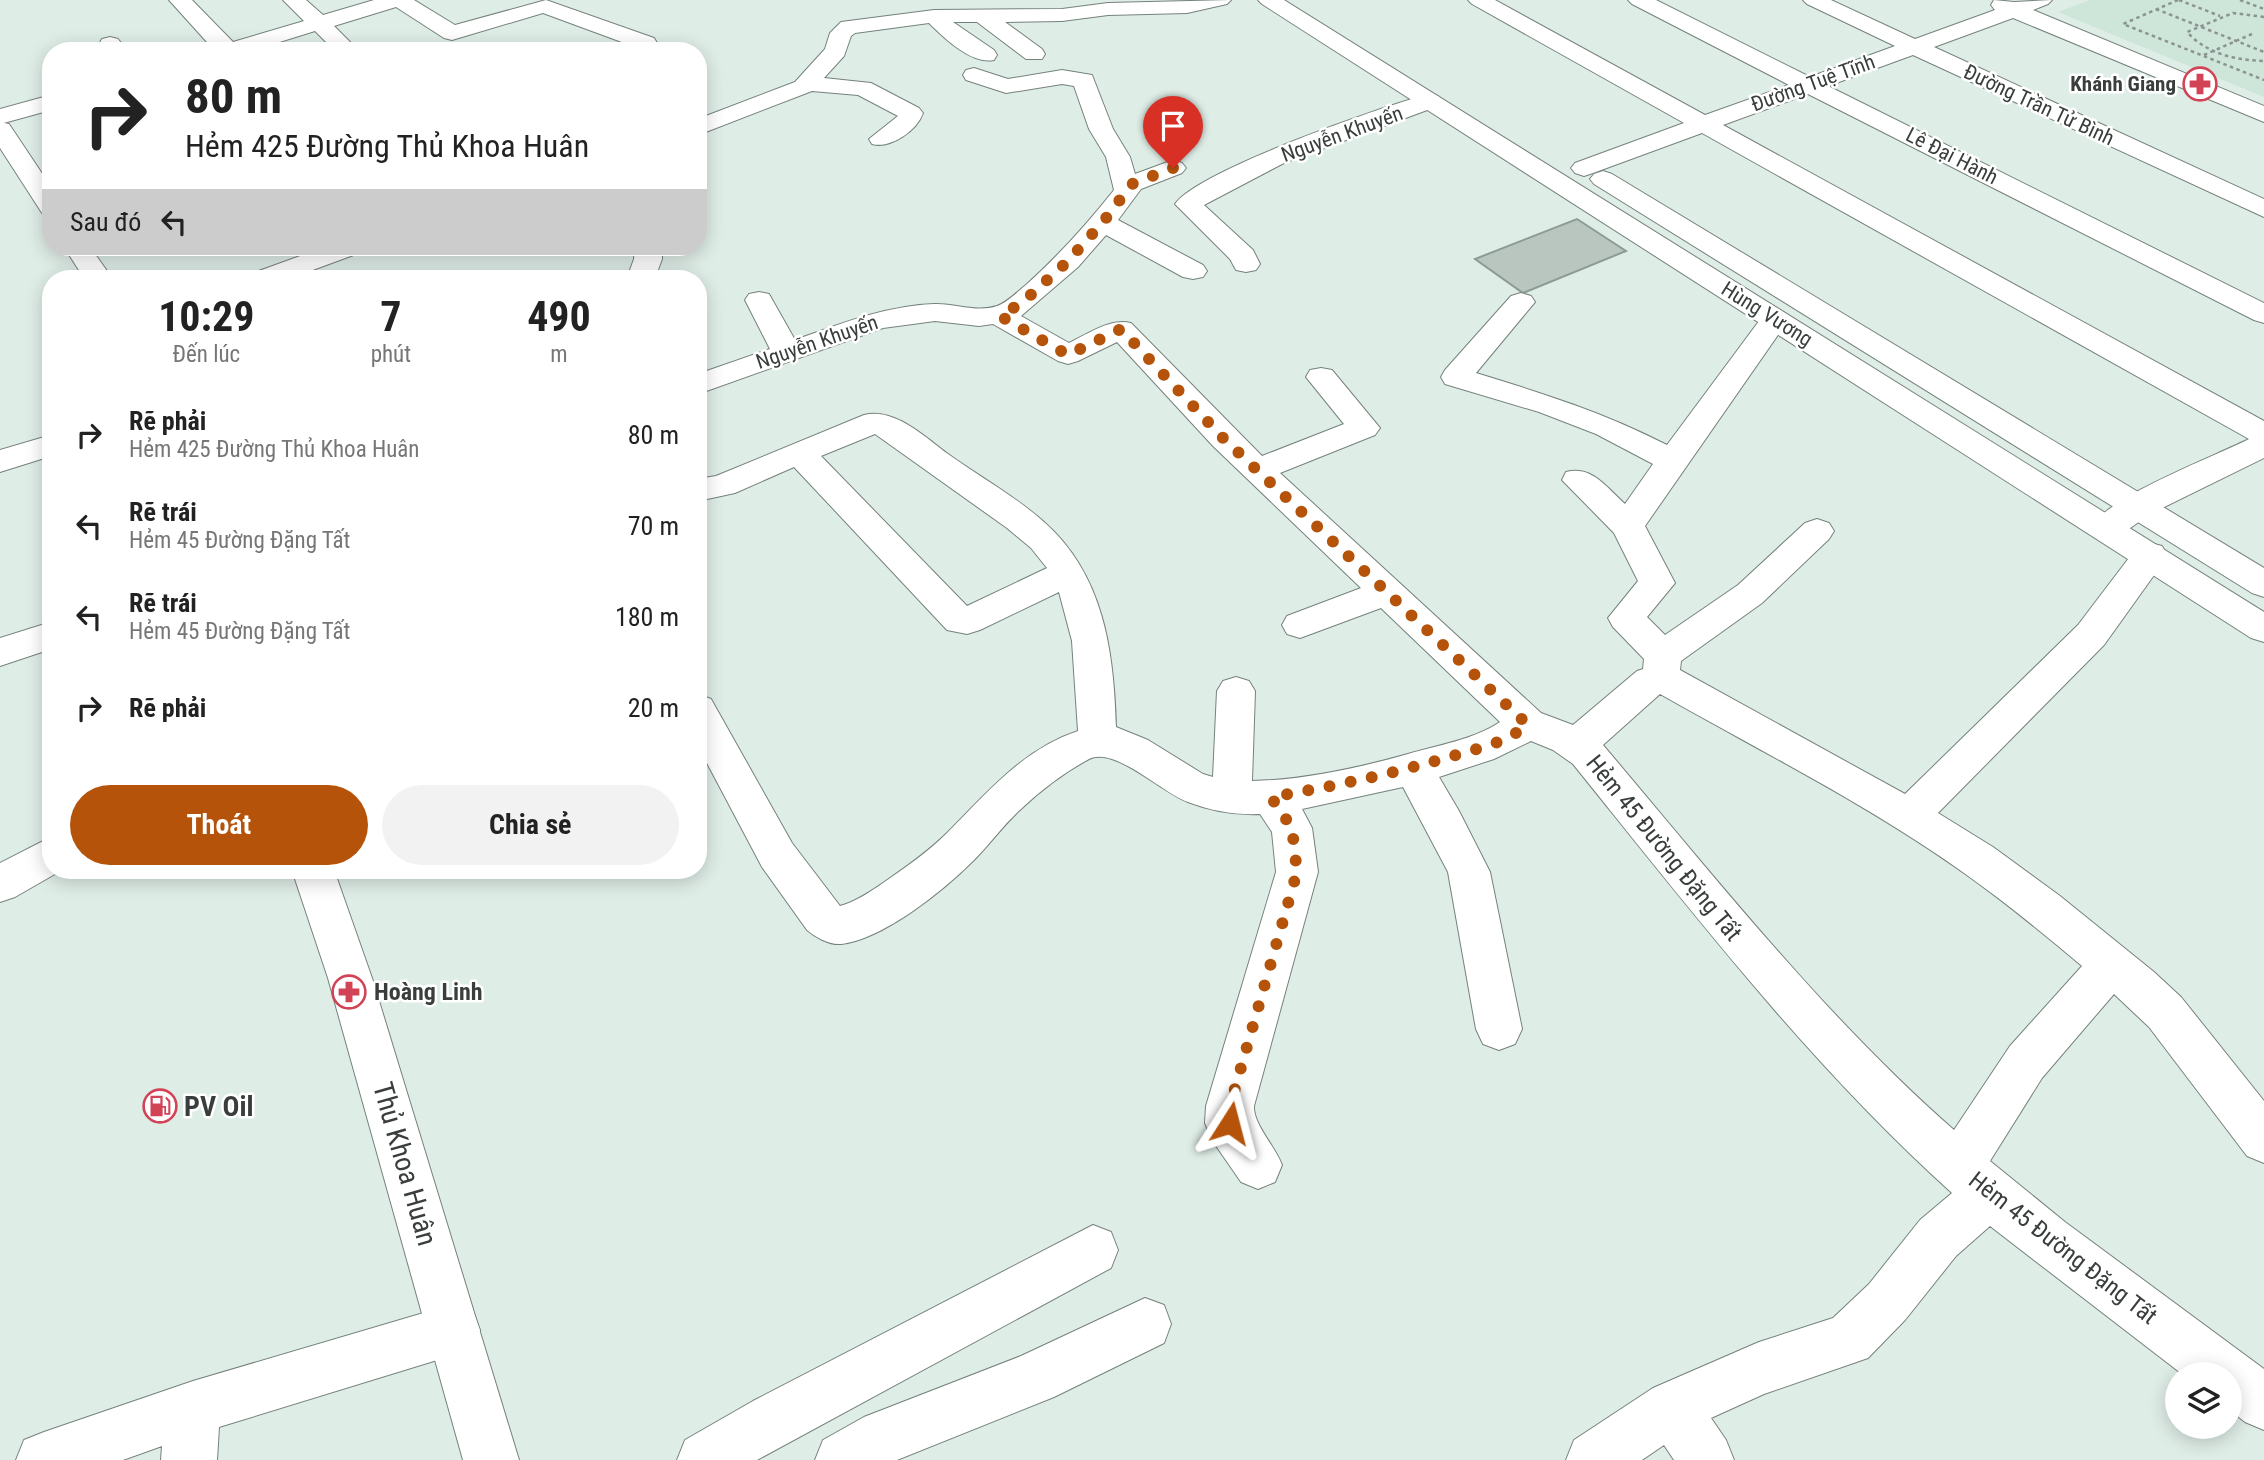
<!DOCTYPE html>
<html lang="vi">
<meta charset="utf-8">
<style>
body{margin:0;font-family:"Roboto Condensed",sans-serif;background:#f2f2f2;color:#222;height:100vh;display:flex;flex-direction:column;font-size:26px;white-space:nowrap}
*{box-sizing:border-box;margin:0}
p{font-size:23px;color:#767676}
.icon{flex:none;width:38px;height:38px;fill:none;stroke:currentColor;stroke-width:2;stroke-linecap:round;stroke-linejoin:round}
.map{position:relative;flex:1;overflow:hidden}
.sheet{position:absolute;left:42px;top:270px;width:665px;height:609px;display:flex;flex-direction:column;background:#fff;border-radius:28px;box-shadow:0 4px 18px #0003}
.sheet>*{flex:none}
.top-card{position:absolute;left:42px;top:42px;width:665px;height:214px;border-radius:28px;box-shadow:0 4px 18px #0003;background:#fff;color:#222;overflow:hidden}
.controls{position:absolute;left:2165px;top:1362px;display:grid;gap:14px}
.controls a{display:grid;place-items:center;width:77px;height:77px;border-radius:50%;background:#fff;box-shadow:0 4px 18px #0003;font-size:35px}
.pin{position:absolute;display:grid;place-items:center;width:60px;height:60px;color:#fff;margin:-72px -30px;border-radius:50% 50% 50% 0;rotate:-45deg;box-shadow:0 0 7px #0007}
.pin .icon{rotate:45deg}
.me{position:absolute;width:77px;margin:-38px;rotate:9deg;stroke-linejoin:round;filter:drop-shadow(0 0 5px #0008)}
.turn{display:flex;align-items:center;gap:24px;height:147px;padding:0 28px;font-size:32px}
.turn .icon{width:91px;height:91px;stroke-width:2.5}
.turn b{display:block;font-size:49px;line-height:60px}
.then{display:flex;align-items:center;height:66px;padding:0 28px;background:#0003;gap:14px;font-size:26px}
.eta{display:flex;justify-content:space-evenly;align-items:center;height:119px;text-align:center}
.eta b{font-size:42px;font-weight:700;line-height:49px}
.primary-button{display:flex;gap:14px;margin-top:auto;padding:14px 28px}
.primary-button a{flex:1;height:80px;border-radius:42px;background:#b45309;color:#fff;font-size:28px;font-weight:700;line-height:80px;text-align:center}
.primary-button a+a{background:#f2f2f2;color:#222}
ul{padding:0;list-style:none}
li{display:flex;align-items:center;gap:21px;height:91px;padding:0 28px}
li div{flex:1}
li b{display:block;font-size:26px}
li em{font-style:normal}
.map>svg:first-child{display:block}
.built{fill:#cee5da}
.building{fill:#b9c6c0;stroke:#8d9b95;stroke-width:2}
.lines{fill:none;stroke-linecap:round;stroke-linejoin:round}
.minor-casing{stroke:#75827c;stroke-width:2}
.major-casing{stroke:#75827c;stroke-width:2}
.path{stroke:#8b9490;stroke-width:2.5;stroke-dasharray:3.5 3.5;stroke-linecap:butt}
.minor{fill:#fff;fill-rule:evenodd}
.major{fill:#fff;fill-rule:evenodd}
.route{stroke:#b45309;stroke-width:12;stroke-dasharray:0 21.6}
.labels{text-anchor:middle;dominant-baseline:central;stroke-width:5;stroke-linejoin:round;paint-order:stroke}
.far-street-label{font-size:21px;fill:#393e3c;stroke:#fff}
.far-poi-label{font-size:21px;font-weight:bold;fill:#393e3c;stroke:#fff;text-anchor:end}
.street-label{font-size:24px;fill:#393e3c;stroke:#fff}
.poi-label{font-size:24px;font-weight:bold;fill:#393e3c;stroke:#fff;text-anchor:start}
.near-poi-label{font-size:28px;font-weight:bold;fill:#393e3c;stroke:#fff;text-anchor:start}
.near-street-label{font-size:28px;fill:#393e3c;stroke:#fff}
</style>
<div class="map">
<svg width="2264" height="1460" viewBox="0 0 2264 1460">
<rect width="100%" height="100%" fill="#dfede7"/>
<path class="built" d="M2090,0H2264V97L2058,12Z"/>
<path class="building" d="M1577,219L1626,251L1523,293L1475,259Z"/>
<g class="lines">
<defs>
<path id="minor" d="M169,0H192L233,42L304,21L283,0H306L323,15L374,0H414L455,25L546,0L654,38L657,43L654,48H638L543,13L452,40L444,38L396,7L334,26L359,51H335L315,31L251,51H215Z
M1231,0L1227,4L1187,13L1108,15L1062,21L1005,22L1042,49L1045,54L1042,59H1026L977,22H953L994,50L997,55L994,60C972,65 944,38 929,23L855,33L851,36L844,56L824,78L871,83L919,108L923,113C917,131 890,149 872,144L869,139L898,116L858,95L812,91L698,135V119L795,82L825,49L830,33L841,22L934,10L1062,9L1108,3Z
M1468,0H1495L1705,115L1789,85L1632,4L1628,0H1656L1810,77L1895,46L1807,4L1803,0H1831L1915,39L1995,10L1991,5L1994,0L2014,2L2052,0L2048,4L2033,10L2264,106V122L2013,18L1934,47L2264,199V217L1913,55L1828,86L2264,303V323L2254,320L1808,94L1723,125L2264,421V458L2150,514L2119,536L2107,540L2095,536L2090,528C2109,496 2213,457 2249,439L1702,133L1593,173L1584,176L1575,173L1571,168L1575,163L1684,123L1472,4Z
M110,37L118,39L127,51H104L99,44L102,39Z
M974,68L1008,79L1062,70L1092,75L1113,129L1130,157L1135,174L1173,160L1182,163L1186,168L1182,173L1141,189L1118,220L1203,265L1207,271L1203,277L1193,279L1183,277L1106,235L1078,267L1021,316L1069,343C1088,334 1110,318 1131,323L1262,456L1344,424L1306,377L1310,370L1321,368L1332,370L1380,428L1375,435L1280,473L1541,713L1573,725L1637,671L1643,669L1644,659L1613,627L1608,618L1638,581L1614,533L1562,480L1566,472C1592,465 1607,488 1625,504L1653,464L1596,434L1539,412L1445,384L1441,377L1445,370L1511,296L1521,293L1531,296L1535,302L1476,373C1542,393 1605,413 1667,445L1765,313L1775,310L1785,313L1789,319L1645,526L1675,583L1647,617L1665,635L1738,585L1805,523L1817,519L1829,523L1834,531L1829,539L1762,603L1681,661L1680,670L1905,794L2078,625L2138,546L2150,543L2162,546L2167,555L2162,564L2104,645L1938,813L1993,847L2060,896L2154,972L2181,997L2264,1101V1163L2247,1156L2149,1027L2114,994L2042,1078L1990,1161L2065,1222L2264,1369V1430L2245,1422L2230,1410V1374H2182L1990,1226L1956,1256L1905,1320L1868,1358L1764,1394L1711,1418L1726,1440L1734,1460H1674L1664,1445L1642,1460H1566L1574,1440L1653,1388L1759,1342L1833,1318L1869,1284L1920,1220L1952,1193C1810,1065 1693,913 1573,764L1553,750L1531,741L1494,759L1439,777L1459,811L1490,872L1522,1029L1515,1044L1499,1050L1483,1044L1476,1029L1448,872L1403,787L1302,809L1312,828L1318,872L1254,1106C1253,1124 1275,1146 1282,1165L1275,1182L1258,1189L1241,1182L1212,1140L1205,1123L1206,1106L1276,872L1272,832L1260,814C1235,815 1211,811 1188,802C1162,793 1115,746 1089,759C1065,772 1041,790 1021,809C1004,824 990,844 974,860C944,890 884,939 841,944C829,945 815,937 807,930L762,867L698,746V694L711,699L792,843L840,906C855,902 870,892 883,883C905,868 928,852 947,833C986,794 1023,749 1078,731L1072,641L1059,592L980,630L967,634L947,630L794,467L735,493L698,501V479L716,476L864,415C894,407 925,437 948,454C980,477 1015,496 1044,522C1104,575 1114,652 1116,727L1148,740L1203,774L1213,777L1217,691L1223,681L1236,677L1249,681L1255,691L1252,781C1304,780 1358,768 1408,754C1438,745 1473,740 1500,722L1381,608L1300,638L1287,634L1282,625L1287,616L1361,588L1213,446L1117,342L1078,361L1068,364L1058,361L993,324L979,326L935,321L883,328L698,394V374L770,349L745,300L749,294L759,292L769,294L795,340C840,324 885,306 934,304C954,303 977,313 997,306C1008,302 1018,291 1027,284C1059,255 1087,224 1114,190L1106,157L1089,129L1074,86L1062,84L1006,93L966,80L963,75L966,70ZM875,434L1007,528L1031,548L1047,568L967,606L821,456ZM1660,694C1762,752 1869,805 1964,873C2005,902 2044,934 2082,966L2010,1046L1954,1130C1824,1016 1715,877 1603,745Z
M1430,94L1438,96L1442,101L1438,106L1284,163L1204,205L1253,250L1260,264L1256,270L1246,272L1236,270L1230,259L1175,204C1198,171 1385,105 1430,94Z
M51,95V110L0,124V109Z
M325,247H363L359,253L291,278H252L256,272Z
M635,247H662V259L655,278H627L634,259Z
M51,435V456L0,472V450Z
M51,622V649L0,666V638Z
M51,837V870H62L15,897L0,902V863Z
M1093,1225L1111,1232L1118,1250L1111,1268L757,1460H677L685,1440L753,1401Z
M1145,1298L1164,1305L1171,1324L1164,1343L1054,1397L897,1460H815L823,1440L864,1417L1021,1356Z
M454,1304L473,1311L480,1330L473,1349L219,1427L217,1460H161L162,1446L123,1460H16L24,1440L44,1432L193,1381Z"/>
<path id="major" d="M1258,0H1284L2264,612V642L2251,638L1262,4Z
M0,122L9,124L51,187V215L42,213L0,148Z
M1603,171L1612,174L2264,568V597L2252,593L1594,184L1590,179L1594,174Z
M64,247H90L112,278H84Z
M292,870H334L372,978L519,1460H463L328,978Z"/>
</defs>
<use href="#minor" class="minor-casing"/>
<use href="#major" class="major-casing"/>
<path class="path" d="M2178,0L2123,24L2264,80
M2179,0L2220,16
M2240,0L2264,9
M2156,9L2264,52
M2264,17L2233,13L2187,32C2207,54 2235,60 2264,61
M2204,55L2252,34"/>
<use href="#minor" class="minor"/>
<use href="#major" class="major"/>
</g>
<g class="lines">
<path class="route" d="M1173,168L1132,184L1103,222L1068,261L1023,302L1000,316L1068,355L1121,329L1224,439L1527,724C1509,742 1483,747 1459,754C1397,773 1335,786 1271,797L1292,828L1297,872L1230,1106V1123"/>
</g>
<defs>
<symbol id="pharmacy-ring" viewBox="-11 -11 22 22"><circle r="9.5" fill="#fff" stroke="#d34356" stroke-width="1.5"/><path d="M-2-6h4v4h4v4h-4v4h-4v-4h-4v-4h4Z" fill="#d34356"/></symbol>
<symbol id="fuel-ring" viewBox="-11 -11 22 22"><circle r="9.5" fill="#fff" stroke="#d34356" stroke-width="1.5"/><path d="M-5.5-6h7V0h2V4h1.3V-2.5L3-4.5l.8-.8L6-3V5H2.5V1h-1V6h-7ZM-4.2-4.7v3.2H.2V-4.7Z" fill="#d34356"/></symbol>
</defs>
<g fill-rule="evenodd">
<use href="#pharmacy-ring" x="2181" y="65" width="38" height="38"/>
<use href="#pharmacy-ring" x="330" y="973" width="38" height="38"/>
<use href="#fuel-ring" x="141" y="1087" width="38" height="38"/>
</g>
<g class="labels">
<g class="far-street-label">
<text transform="translate(1813 83) rotate(-20)">Đường Tuệ Tĩnh</text>
<text transform="translate(2039 105) rotate(25)">Đường Trần Tử Bình</text>
<text transform="translate(1342 134) rotate(-20)">Nguyễn Khuyến</text>
<text transform="translate(1952 156) rotate(27)">Lê Đại Hành</text>
<text transform="translate(1767 314) rotate(32)">Hùng Vương</text>
<text transform="translate(817 342) rotate(-19)">Nguyễn Khuyến</text>
</g>
<g class="far-poi-label">
<text x="2176" y="84">Khánh Giang</text>
</g>
<g class="street-label">
<text transform="translate(1664 848) rotate(51)">Hẻm 45 Đường Đặng Tất</text>
<text transform="translate(2063 1248) rotate(38)">Hẻm 45 Đường Đặng Tất</text>
</g>
<g class="poi-label">
<text x="374" y="992">Hoàng Linh</text>
</g>
<g class="near-poi-label">
<text x="184" y="1106">PV Oil</text>
</g>
<g class="near-street-label">
<text transform="translate(405 1164) rotate(74)">Thủ Khoa Huân</text>
</g>
</g>
</svg>
<div class="controls">
<a><svg class="icon" aria-label="layers" viewBox="0 0 24 24"><path d="M12 4l9 5-9 5-9-5zM3 14l9 5 9-5"/></svg></a>
</div>
<div class="pin" style="left:1173px;top:168px;background:#d93025"><svg class="icon" aria-label="arrive" viewBox="0 0 24 24"><path d="M6 21V4h12l-3 4 3 4H6"/></svg></div>
<svg class="me" style="left:1230px;top:1123px" viewBox="-20 -20 40 40"><path d="M0-17L14 15 0 8-14 15z" fill="#b45309" stroke="#fff" stroke-width="4"/></svg>
<div class="top-card">
<div class="turn"><svg class="icon" aria-label="right" viewBox="0 0 24 24"><path d="M7 20v-9h11M14 6l5 5-5 5"/></svg><div><b>80 m</b>Hẻm 425 Đường Thủ Khoa Huân</div></div>
<div class="then">Sau đó<svg class="icon" aria-label="left" viewBox="0 0 24 24"><path d="M17 20v-9H6M10 6l-5 5 5 5"/></svg></div>
</div>
<section class="sheet">
<div class="eta">
<div><b>10:29</b><p>Đến lúc</p></div>
<div><b>7</b><p>phút</p></div>
<div><b>490</b><p>m</p></div>
</div>
<ul>
<li><svg class="icon" aria-label="right" viewBox="0 0 24 24"><path d="M7 20v-9h11M14 6l5 5-5 5"/></svg><div><b>Rẽ phải</b><p>Hẻm 425 Đường Thủ Khoa Huân</p></div><em>80 m</em></li>
<li><svg class="icon" aria-label="left" viewBox="0 0 24 24"><path d="M17 20v-9H6M10 6l-5 5 5 5"/></svg><div><b>Rẽ trái</b><p>Hẻm 45 Đường Đặng Tất</p></div><em>70 m</em></li>
<li><svg class="icon" aria-label="left" viewBox="0 0 24 24"><path d="M17 20v-9H6M10 6l-5 5 5 5"/></svg><div><b>Rẽ trái</b><p>Hẻm 45 Đường Đặng Tất</p></div><em>180 m</em></li>
<li><svg class="icon" aria-label="right" viewBox="0 0 24 24"><path d="M7 20v-9h11M14 6l5 5-5 5"/></svg><div><b>Rẽ phải</b></div><em>20 m</em></li>
</ul>
<div class="primary-button"><a>Thoát</a><a>Chia sẻ</a></div>
</section>
</div>
